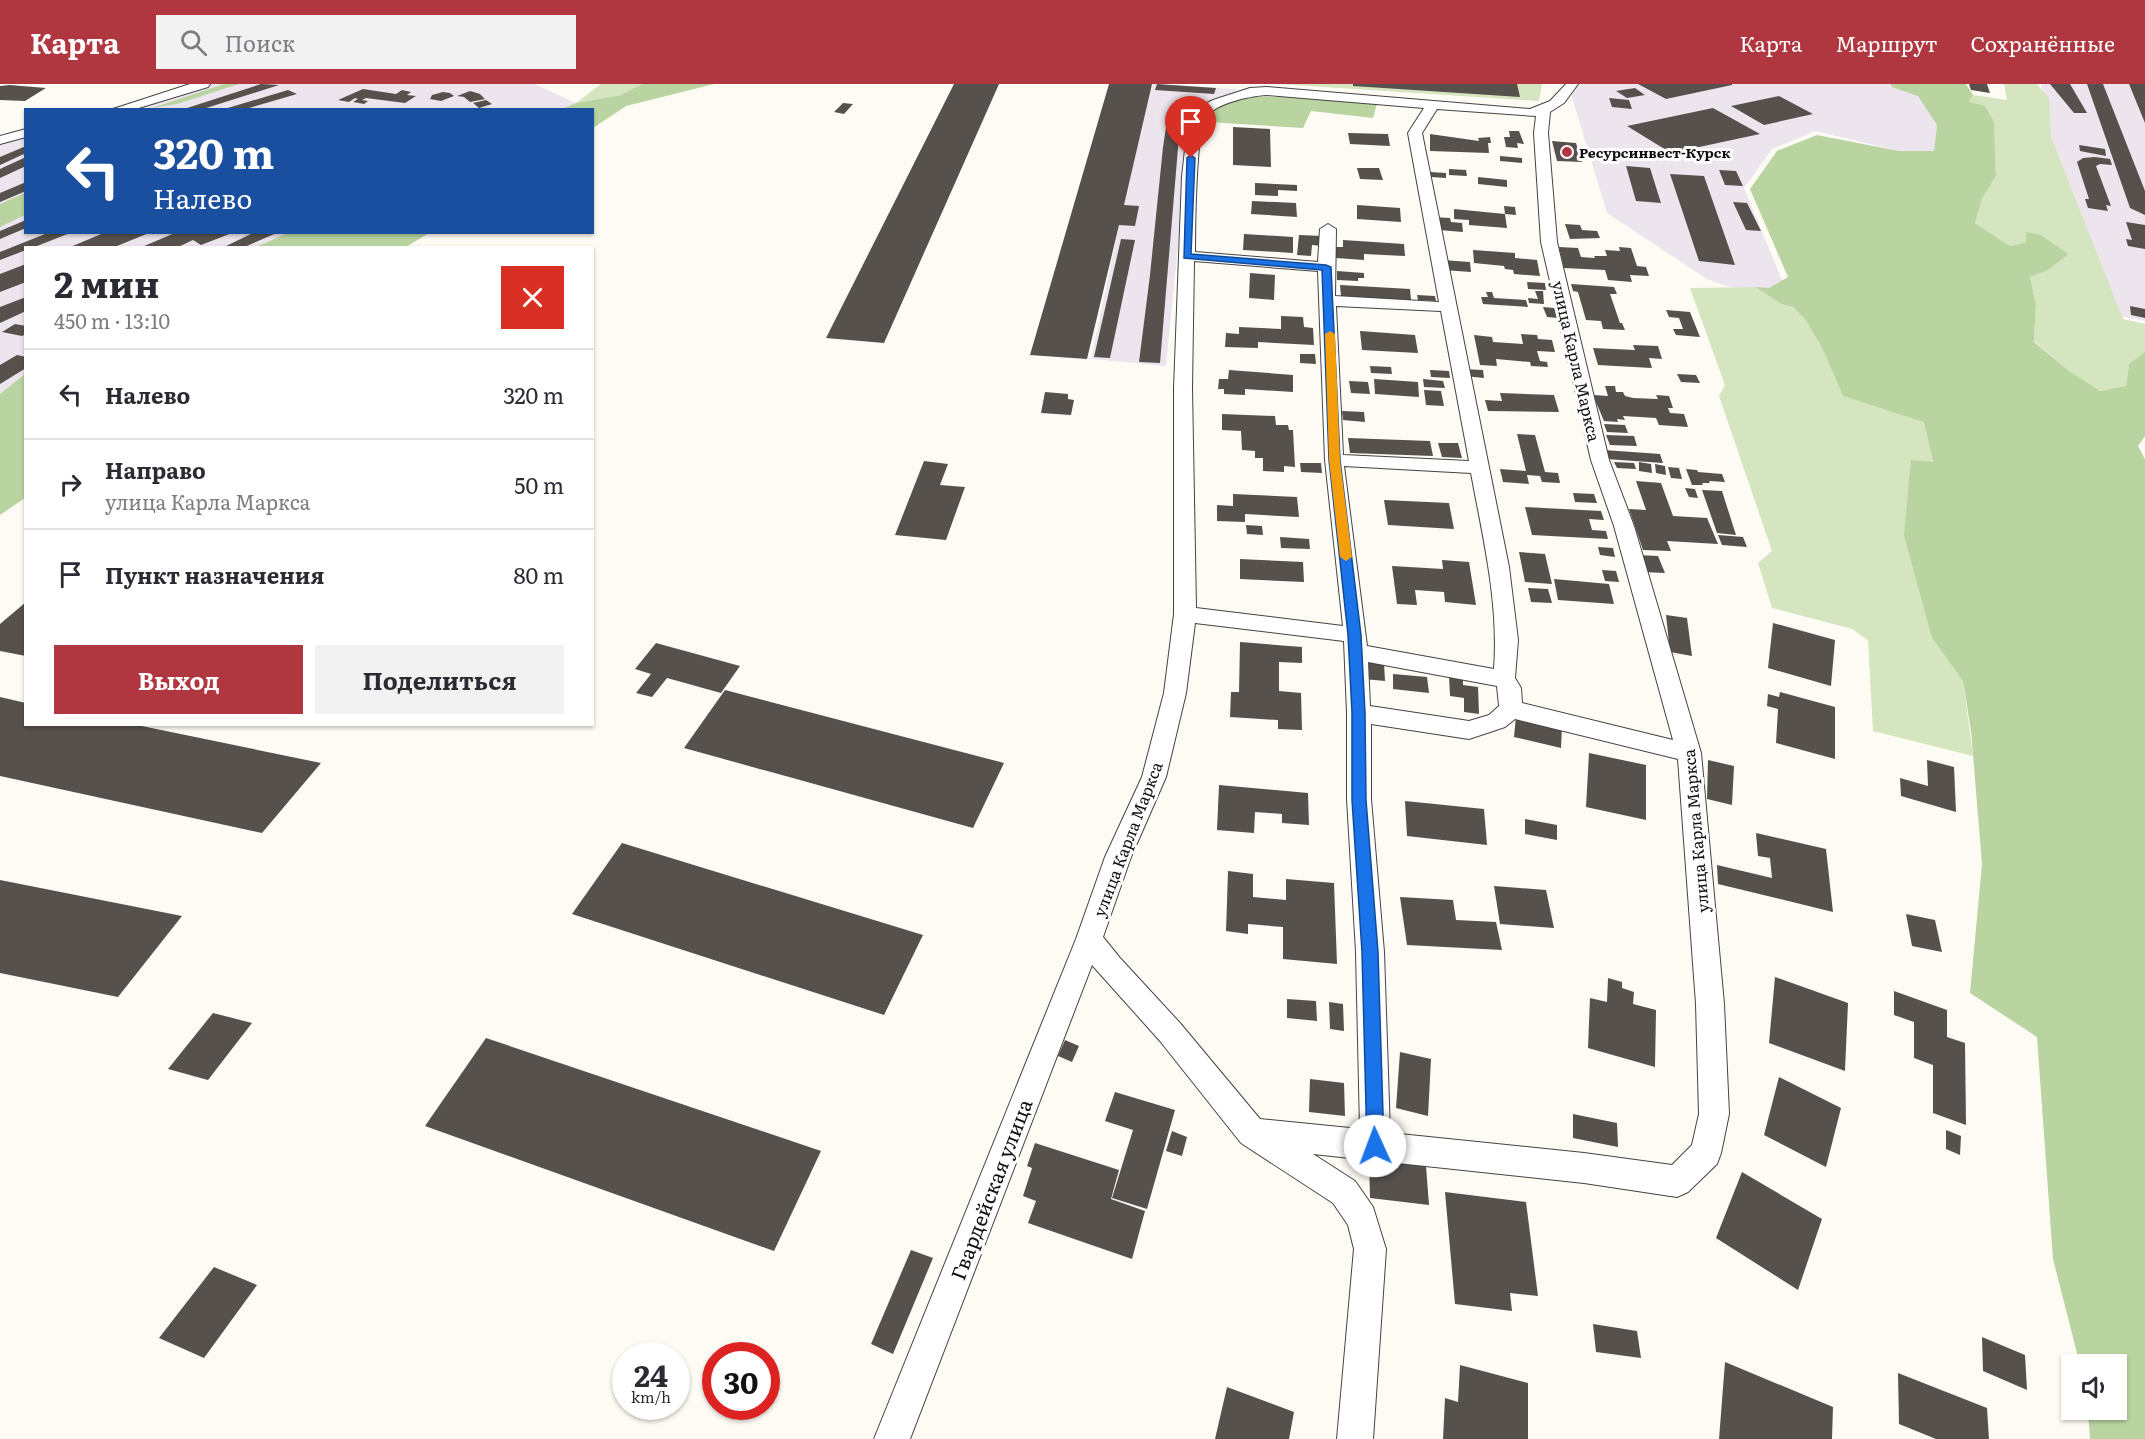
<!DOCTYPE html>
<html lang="ru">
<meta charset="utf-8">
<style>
body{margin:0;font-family:Literata,serif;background:#f2f2f3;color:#2b2b33;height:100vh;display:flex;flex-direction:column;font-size:22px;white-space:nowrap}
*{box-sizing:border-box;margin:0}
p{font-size:20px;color:#7c7c81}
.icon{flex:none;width:33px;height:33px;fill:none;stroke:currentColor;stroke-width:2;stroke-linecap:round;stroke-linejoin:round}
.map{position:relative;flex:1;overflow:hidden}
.details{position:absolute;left:24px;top:162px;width:570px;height:480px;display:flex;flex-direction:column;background:#fff;border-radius:0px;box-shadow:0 2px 4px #0004}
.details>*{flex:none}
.banner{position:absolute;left:24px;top:24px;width:570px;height:126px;border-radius:0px;box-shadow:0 2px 4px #0004;background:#1a4fa0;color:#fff;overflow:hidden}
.controls{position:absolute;left:2061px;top:1270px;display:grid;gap:12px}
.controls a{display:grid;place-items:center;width:66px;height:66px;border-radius:0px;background:#fff;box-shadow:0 2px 4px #0004;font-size:30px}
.speed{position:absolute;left:612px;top:1258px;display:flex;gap:12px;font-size:30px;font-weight:700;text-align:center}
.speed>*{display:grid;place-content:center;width:78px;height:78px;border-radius:50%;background:#fff;box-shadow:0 2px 4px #0004;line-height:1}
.speed small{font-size:15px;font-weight:400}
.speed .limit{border:9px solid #d22;background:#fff;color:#111}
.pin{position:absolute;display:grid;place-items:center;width:51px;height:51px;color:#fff;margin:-62px -26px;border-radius:50% 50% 50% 0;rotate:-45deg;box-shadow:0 0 6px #0007}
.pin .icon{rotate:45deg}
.me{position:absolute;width:66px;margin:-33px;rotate:358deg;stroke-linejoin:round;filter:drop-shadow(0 0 4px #0008)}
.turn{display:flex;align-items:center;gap:21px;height:126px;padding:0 30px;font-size:27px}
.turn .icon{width:78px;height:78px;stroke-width:2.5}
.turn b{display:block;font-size:42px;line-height:51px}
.round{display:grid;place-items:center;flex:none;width:63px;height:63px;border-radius:0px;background:#f2f2f3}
.headline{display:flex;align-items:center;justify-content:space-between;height:102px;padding:0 30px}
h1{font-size:36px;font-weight:700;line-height:45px}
.cta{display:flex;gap:12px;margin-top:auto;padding:12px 30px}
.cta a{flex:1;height:69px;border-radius:0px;background:#b03740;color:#fff;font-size:24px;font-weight:700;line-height:69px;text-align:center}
.cta a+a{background:#f2f2f3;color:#2b2b33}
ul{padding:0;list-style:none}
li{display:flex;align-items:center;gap:18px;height:90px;padding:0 30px;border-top:2px solid #e1e1e2}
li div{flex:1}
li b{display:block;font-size:22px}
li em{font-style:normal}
header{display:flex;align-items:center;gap:36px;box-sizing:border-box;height:84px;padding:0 30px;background:#b03740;color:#fff}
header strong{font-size:28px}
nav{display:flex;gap:33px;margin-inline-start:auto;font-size:21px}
.search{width:420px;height:54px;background:#f2f2f3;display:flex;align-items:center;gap:15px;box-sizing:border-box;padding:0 21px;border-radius:0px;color:#7c7c81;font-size:22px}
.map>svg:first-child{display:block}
.industrial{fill:#ece5ed}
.green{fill:#d4e5c0}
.forest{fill:#b9d4a1}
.building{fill:#57514d}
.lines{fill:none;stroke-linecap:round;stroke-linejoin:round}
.street-casing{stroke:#434343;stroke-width:2}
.street{fill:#fff;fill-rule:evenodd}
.route{fill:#1a73e8;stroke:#114b97;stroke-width:1.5}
.slow{fill:#f59e0b}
.poi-dot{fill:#b03740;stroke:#fff;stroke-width:2}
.labels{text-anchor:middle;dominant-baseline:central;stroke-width:6;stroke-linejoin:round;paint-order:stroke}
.far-poi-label{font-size:14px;font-weight:bold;fill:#101010;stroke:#fff;text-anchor:start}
.street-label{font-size:16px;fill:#101010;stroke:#fff}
.near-street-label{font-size:20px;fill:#101010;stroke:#fff}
</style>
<header>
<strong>Карта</strong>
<div class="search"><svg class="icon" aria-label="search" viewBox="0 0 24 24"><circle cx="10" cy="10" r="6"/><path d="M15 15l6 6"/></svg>Поиск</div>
<nav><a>Карта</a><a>Маршрут</a><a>Сохранённые</a></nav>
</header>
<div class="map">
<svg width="2145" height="1355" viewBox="0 0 2145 1355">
<rect width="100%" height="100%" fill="#fefbf4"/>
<path class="industrial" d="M194,0H535L576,19L562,26H103Z
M1152,0L1236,5V10L1213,14L1191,30L1166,282L1091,275L1124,118Z
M1568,0H1890L1892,3L1918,11L1937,41L1934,67H1899L1816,47L1772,65L1744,104L1784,201L1769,204L1730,203L1707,195L1607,129Z
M2041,0H2145V237L2115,231L2060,101Z
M25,46L26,148L290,149L256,163L26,164L25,290L0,310V53Z"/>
<path class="green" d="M601,0H642L621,11L576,19Z
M1279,0H1542L1539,17Z
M2004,0H2037L2049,14L2051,53L2123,235L2145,240V268L2129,280L2126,302L2100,307L2068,286L2034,257L2036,220L2030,193L2048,186L2026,148V158L2010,162L1975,139L1982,115L1996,92L1994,38L1969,18L1973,11L2007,16Z
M1755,203L1781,220L1793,223L1805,235L1822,264L1843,312L1924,337L1933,379L1911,376L1932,554L1963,597L1973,672L1873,647L1868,556L1852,545L1772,524L1758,479L1772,467L1719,312L1725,301L1690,204Z"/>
<path class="forest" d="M224,0H239L177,20L152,24Z
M642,0H714L626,22L593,44L592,26L562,25L576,19L621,11Z
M1890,0H1966L1973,11L1969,18L1985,22L1994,38L1996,92L1982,115L1975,139L2010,162L2026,158V148L2041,151L2068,170L2048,186L2030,193L2036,220L2034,258L2068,286L2100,307L2126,302L2129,280L2145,268V352L2138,362L2145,375V1355H2090L2088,1326H2116V1281H2080L2053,1175L2037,953L1970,909L1982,780L1971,647L1963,597L1932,554L1904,451L1911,376L1933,378L1924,338L1843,312L1822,264L1805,235L1793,223L1781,220L1755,203L1769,204L1788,193L1750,105L1777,67L1817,51L1899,67H1934L1937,41L1918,12L1892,3Z
M1249,13H1285L1377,20L1373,34L1311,27L1303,44L1209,38L1205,33C1217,20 1232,17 1249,13Z
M25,109V131L0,143V120Z
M290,148H429V149L406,163H256Z
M25,290V414L0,431V310Z"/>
<path class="building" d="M261,0L279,1L200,26H181Z
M954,0H999L884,259L826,254Z
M1109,0H1152L1124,121L1139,122L1135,142L1119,141L1087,275L1030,271Z
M1157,0L1216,4L1214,10L1155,6Z
M1353,0H1517L1520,13L1353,2Z
M1638,0H1732V1L1666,15Z
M1969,0H1987L1990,9L1971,6Z
M2050,0H2070L2087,29H2074Z
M2087,0H2103L2145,107V131L2130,124Z
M2129,0H2145V39Z
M10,1L46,4L25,17L0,16V2Z
M1635,4L1645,11L1627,14L1616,7Z
M363,5L396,10L402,6L411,8L407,11L416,12L405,19L366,14L362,16L368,17L364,20L353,18L358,15L355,14L349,18L338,16Z
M288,6L297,10L242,26H221Z
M470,7L480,10L485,15L470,18L464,13L457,12Z
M443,8L450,9L454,12L441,17L430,15L432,11Z
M1779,12L1813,30L1764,41L1731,22Z
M1609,14L1629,16L1632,25L1612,23Z
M486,16L492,20L479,24L473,19Z
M1176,16L1191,17L1183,33L1179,52L1160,279L1139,278L1150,191L1163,63L1168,31L1174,23H1172Z
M843,19L853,20L844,30L834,28Z
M1713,24L1760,50L1671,69L1627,42Z
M1233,43L1270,45L1271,83L1233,81Z
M1509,47H1519L1524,60L1517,59L1518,64L1506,63L1504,53H1510Z
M1348,49L1388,50L1390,62L1350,60Z
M1430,50L1479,57L1478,54L1490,53L1491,59H1488L1489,69L1430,67Z
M1552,57L1576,59L1582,78L1557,77Z
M2079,61L2105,65L2106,72L2080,67Z
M26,62V69L0,81V73Z
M1500,72L1522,74V79L1500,77Z
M26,73V82L0,94V85Z
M2095,73L2110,75L2112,81L2100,80L2096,82L2111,122L2106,121L2108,127L2088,124L2085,115H2089L2077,78L2083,74Z
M1626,82L1650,84L1661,119L1636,117Z
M1357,84H1379L1383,96L1360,95Z
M1449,85L1466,86L1467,92L1449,91Z
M1719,86L1736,87L1743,102L1725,101Z
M1430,88L1446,89V94L1431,93Z
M1670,90L1704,92L1735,181L1699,177Z
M1478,93L1507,96V103L1478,100Z
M26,98V107L0,118V109Z
M1255,99L1297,101V107L1278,106V112L1255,111Z
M1252,117L1296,119L1297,133L1251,130Z
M1733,118L1747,119L1761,147L1746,146Z
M1357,121L1400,124L1401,138L1357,135Z
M1504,122L1515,123L1516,131L1505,130Z
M1454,125L1505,130L1507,144L1469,141V136L1454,135Z
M1433,133L1450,134L1451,138L1462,139L1463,148L1439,146Z
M26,136V144L0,155V147Z
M2126,138L2145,141V165L2128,162L2126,155L2132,156Z
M1565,140L1580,141L1582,146L1597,147L1600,154L1570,155Z
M50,148L70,149L32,164H26V166L0,176V168Z
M106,148H149V149L112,164H68Z
M177,148H232V149L201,161L193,156L176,164L142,163Z
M255,148H279L242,164H222Z
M1244,150L1293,153V169L1243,166Z
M1299,151L1322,152V162L1312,161L1311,172L1297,171Z
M1121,155L1135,156L1110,274L1094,273Z
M1343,156L1404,160L1405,172L1364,170V176L1336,174V163H1343Z
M1559,163L1578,164L1581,173L1595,174L1594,172H1607L1605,166L1620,167L1619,163L1631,164L1637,182L1646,183L1649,192L1630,191L1632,198L1608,196L1605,186L1564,184Z
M1473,166L1515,169V174L1537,176L1540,192L1514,190L1513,186L1505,185L1504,182L1474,179Z
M1442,176L1470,178L1471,188L1443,186Z
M26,180V198L0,208V190Z
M1337,187L1364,189V194H1358V197L1337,196Z
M1250,189L1275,191L1274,216L1249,214Z
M1527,198L1545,199L1546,206L1528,205Z
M1571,200L1614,203L1617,210H1610L1620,239H1622L1625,246L1603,245L1601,237L1586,236L1578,208L1573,207Z
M1340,201L1410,205L1411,216L1341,212Z
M1535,207H1543L1544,220L1529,219L1528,214L1538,215Z
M1486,208H1492L1494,214L1526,216L1528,223L1483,220L1481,213H1488Z
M1417,211L1435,212L1436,217L1418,216Z
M26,213V227L0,239V223Z
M2130,222L2145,225V234L2131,231Z
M1543,223L1554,224L1558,234L1547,233Z
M1666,226L1690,228L1700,253L1676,251L1673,245H1683L1679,234L1669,233Z
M1281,232L1303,233L1304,243L1313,244L1314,261L1258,258V264L1225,263L1226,249L1239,250V243L1281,245Z
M15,240L26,242V250L22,252L2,248Z
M1360,247L1415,251L1418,269L1362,266Z
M1521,250L1537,251L1538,255L1552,256L1555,268L1537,267L1540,277L1547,278L1548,283L1531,282L1530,278L1496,275L1497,282L1480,281L1474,251L1492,253L1493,258L1523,260Z
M1633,261L1658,262L1662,275L1649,274L1652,284L1598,281L1593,264L1635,266Z
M1300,270H1315L1316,280L1300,279Z
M17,271L26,273V284L0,300V281Z
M1370,282L1391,283L1392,290L1371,289Z
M1463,285L1483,286L1484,294L1464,292Z
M1229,286L1293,291V308L1245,305V311L1224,310V305H1218L1219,295H1228Z
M1430,286L1449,287L1450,294L1431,293Z
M1677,290L1696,291L1700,299L1681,298Z
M1374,295L1418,298L1419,313L1375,310Z
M1423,295L1443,297L1445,304L1424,303Z
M1349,297L1368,298L1370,310L1351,309Z
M1605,302H1615L1616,308H1623L1625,312L1633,314L1658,315L1656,311L1669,312L1673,324H1668L1670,329L1684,330L1688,343L1659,341L1656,334L1623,332L1625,336L1617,335L1618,338L1604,337L1593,311L1608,312Z
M1424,306L1441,307L1444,322L1426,321Z
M1045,308L1068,310V315L1074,316L1071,331L1041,329Z
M1500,309L1554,311L1559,328L1488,327L1485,316L1502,317Z
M1342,327L1364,328L1365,338L1343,336Z
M1222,330L1275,332L1276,341H1288L1289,346H1293L1295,383L1284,382V388L1263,387V374H1255V367L1242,366L1241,347L1222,346Z
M1604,340L1625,341L1628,349L1607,348Z
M1517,350L1535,351L1545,388L1558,389L1560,399L1542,398L1540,392L1527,391L1529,400L1503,398L1500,385L1526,387Z
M1606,351L1634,352L1637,362L1610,361Z
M1348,354L1430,357L1433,372L1350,369Z
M1438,359H1458L1462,374L1442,373Z
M1604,366L1660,370L1663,379L1606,375Z
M924,377L948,380L940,401L965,403L946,456L895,451Z
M1614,378L1634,379L1636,385L1617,384Z
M1639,378L1651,380L1652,389L1639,387Z
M1300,379H1321L1322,389L1301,388Z
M1655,380L1665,382L1666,391L1656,389Z
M1668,383L1679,384L1682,395L1671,394Z
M1686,385L1697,386L1698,388L1722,390L1725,398L1709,397L1710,399H1702L1703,401H1692Z
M1636,397L1661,399L1673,432L1707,434L1718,460L1667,457L1671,467L1643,466L1629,425L1646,426Z
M1685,404L1695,405L1698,414L1689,413Z
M1702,406L1722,407L1736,451L1717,449Z
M1573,409L1594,410L1597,419L1575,418Z
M1233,410L1297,413L1299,433L1245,430V438L1217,437V421L1233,422Z
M1384,416L1449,419L1454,445L1388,441Z
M1525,423L1601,427L1604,436L1589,435L1592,446L1606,447L1608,455L1532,451Z
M1246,441L1262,442L1263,451L1247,450Z
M1718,451L1743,453L1747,463L1722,461Z
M1280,453L1309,455L1310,465L1281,464Z
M1598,463L1613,464L1615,473L1600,471Z
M1519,468L1545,470L1552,500L1525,498Z
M1637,471L1658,472L1665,489L1643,488Z
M1240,475L1303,478L1304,498L1240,495Z
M1442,476L1469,478L1476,521L1445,518L1444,508L1415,506L1417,521L1397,520L1392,482L1443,485Z
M1602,486L1616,487L1619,498L1605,497Z
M1554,495L1609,500L1614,520L1558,516Z
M1528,504L1548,505L1552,519L1531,518Z
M26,518V572L0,567V540Z
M1666,531L1687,534L1692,572L1670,568Z
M1773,539L1835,556L1831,602L1768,584Z
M1240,558L1302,563V579L1279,578V607L1301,609L1302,646L1278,645V636L1230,633L1231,608H1239Z
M656,559L740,582L721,609L667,594L652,613L636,609L651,590L635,585Z
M1363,578L1384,579L1385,597L1364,595Z
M1393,590L1427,593L1429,609L1393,605Z
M1449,592L1463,593V601L1478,603L1479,630L1464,628V614L1450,612Z
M725,606L1004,679L973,744L684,664Z
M1780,608L1835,623V675L1776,659L1778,625L1767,622L1768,610L1779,613Z
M0,613L26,619V640H132L321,679L262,749L0,692Z
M1516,632L1562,642L1561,664L1514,653Z
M1589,669L1646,681V736L1586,723Z
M1708,676L1734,682L1732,721L1707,715Z
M1927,676L1954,683L1956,728L1901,712L1900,694L1928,702Z
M1219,701L1308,709L1309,741L1282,739V730L1255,728L1254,749L1217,746Z
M1405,717L1484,725L1487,761L1407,752Z
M1525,735L1557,741V756L1525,750Z
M1756,749L1826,765L1833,828L1718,800L1717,781L1772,794L1770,774L1758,772Z
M622,759L923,851L884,931L572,830Z
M1228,787L1253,790V813L1286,816V795L1334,799L1337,880L1283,875V843L1248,840V850L1226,847Z
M0,796L182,832L118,913L0,889Z
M1494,802L1546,806L1554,844L1500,840Z
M1400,813L1453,816L1456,836L1496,838L1502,866L1407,861Z
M1906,830L1935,836L1942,868L1912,862Z
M1775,893L1848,919L1845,987L1769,959Z
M1608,894L1622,898V904L1634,908L1633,920L1656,926L1655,983L1588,964L1590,914L1607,918Z
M1894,907L1947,926V953L1965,959L1966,1041L1933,1029V981L1914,974V938L1894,931Z
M1287,915L1316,917L1317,937L1287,934Z
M1329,918L1343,920L1344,947L1330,945Z
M213,929L252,939L208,996L168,985Z
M486,954L821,1067L774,1167L425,1042Z
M1065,956L1079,962L1072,978L1058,972Z
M1400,968L1431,975L1428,1032L1396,1024Z
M1779,993L1841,1024L1826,1083L1764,1051Z
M1310,995L1344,999L1345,1032L1309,1028Z
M1115,1008L1175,1026L1147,1125L1112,1114L1133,1046L1105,1037Z
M1573,1030L1617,1039L1618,1063L1573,1054Z
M1946,1046L1961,1052L1960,1071L1946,1065Z
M1172,1047L1187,1053L1182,1072L1166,1067Z
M1035,1059L1119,1086L1111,1115L1145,1127L1132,1175L1028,1139L1036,1117L1023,1112L1032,1084L1027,1082Z
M1369,1075L1426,1082L1429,1121L1370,1114Z
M1742,1088L1822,1135L1798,1206L1716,1154Z
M1445,1108L1526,1118L1538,1212L1510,1209L1512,1227L1455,1220Z
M911,1166L933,1174L893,1270L871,1260Z
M214,1183L257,1201L204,1274L159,1254Z
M1593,1240L1637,1247L1641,1274L1596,1268Z
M1982,1253L2025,1271L2027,1306L1983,1287Z
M1725,1278L1833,1323L1832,1355H1719Z
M1460,1281L1528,1299V1355H1443L1445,1314L1458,1318Z
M1898,1289L1987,1324L1989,1355H1936L1899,1340Z
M1227,1303L1294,1328L1289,1355H1215Z"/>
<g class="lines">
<defs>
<path id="street" d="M190,0H210L208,3L132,26H110Z
M1566,0H1578L1564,19L1550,28L1548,49L1557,158L1609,376L1634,442L1701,669L1724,920L1729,1030L1721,1069L1717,1080L1688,1108L1677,1113L1584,1099L1313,1070L1355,1097L1373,1123L1386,1165L1373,1355H1337L1354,1165L1348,1141L1333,1119L1241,1059L1160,957L1092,881L910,1355H874L1076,855L1105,773L1142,693L1164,609L1174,530V304L1182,93L1188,38L1201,22L1213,16L1250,4L1267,3L1530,25L1550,17ZM1267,11L1424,24L1408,49L1439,218L1335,212L1336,145L1328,140L1320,145L1318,178L1195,168C1195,132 1196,97 1199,62C1200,55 1199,45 1202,39C1209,20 1249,12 1267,11ZM1437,25L1536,32L1534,49L1541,158L1591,376L1614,442L1673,656L1522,619L1521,604L1515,594L1518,556L1509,483L1422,49ZM1194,177L1318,187L1325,376L1343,542L1196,524L1192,304ZM1336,222L1441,227L1469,377L1343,371ZM1344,382L1471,389C1483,454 1499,519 1494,585L1367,562ZM1195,539L1344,557L1347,629V715L1356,868L1360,1045L1260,1035L1180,939L1120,874L1103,853L1131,773L1166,693L1186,609ZM1368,578L1497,602L1499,622L1489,631L1469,637L1370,622ZM1515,635L1678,675L1696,920L1699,1030L1692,1061L1672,1081L1584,1069L1390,1049L1384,868L1371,715V640L1469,655L1505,643Z
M26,45V53L0,60V52Z"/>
</defs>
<use href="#street" class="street-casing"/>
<use href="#street" class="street"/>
</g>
<path class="route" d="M1191,71L1195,74L1191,170L1326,181L1331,183L1340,376L1361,551L1365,629L1366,716L1378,868L1384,1062L1381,1068L1375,1071L1369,1068L1367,1062L1362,868L1352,716V629L1348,551L1329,376L1322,186L1184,174L1187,74Z"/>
<path class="slow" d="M1330,247L1335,250L1340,376L1352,473L1346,477L1340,473L1329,376L1325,250Z"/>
<circle class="poi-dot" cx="1567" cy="68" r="6"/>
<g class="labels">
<g class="far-poi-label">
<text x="1579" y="68">Ресурсинвест-Курск</text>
</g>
<g class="street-label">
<text transform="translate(1577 277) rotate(77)">улица Карла Маркса</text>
<text transform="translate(1695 747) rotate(-95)">улица Карла Маркса</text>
<text transform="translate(1127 755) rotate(-69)">улица Карла Маркса</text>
</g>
<g class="near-street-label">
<text transform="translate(990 1105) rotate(-69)">Гвардейская улица</text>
</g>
</g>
</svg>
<div class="controls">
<a><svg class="icon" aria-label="sound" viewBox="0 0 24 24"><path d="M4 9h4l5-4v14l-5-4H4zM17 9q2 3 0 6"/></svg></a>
</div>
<div class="speed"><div>24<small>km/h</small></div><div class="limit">30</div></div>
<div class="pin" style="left:1191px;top:74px;background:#d93025"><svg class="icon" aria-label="arrive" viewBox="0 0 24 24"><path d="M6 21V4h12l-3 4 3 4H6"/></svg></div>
<svg class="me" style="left:1375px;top:1062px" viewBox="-20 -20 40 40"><circle r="19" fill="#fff"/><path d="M0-13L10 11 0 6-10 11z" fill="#1a73e8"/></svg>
<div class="banner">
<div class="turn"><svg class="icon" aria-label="left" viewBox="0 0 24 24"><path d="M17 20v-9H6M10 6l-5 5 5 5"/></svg><div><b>320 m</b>Налево</div></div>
</div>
<section class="details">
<div class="headline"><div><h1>2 мин</h1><p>450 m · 13:10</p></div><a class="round" style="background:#d93025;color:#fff"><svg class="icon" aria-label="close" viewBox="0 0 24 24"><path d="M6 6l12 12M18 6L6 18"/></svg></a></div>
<ul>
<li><svg class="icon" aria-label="left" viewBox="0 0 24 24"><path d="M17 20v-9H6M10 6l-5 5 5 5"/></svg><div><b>Налево</b></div><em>320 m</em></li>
<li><svg class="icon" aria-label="right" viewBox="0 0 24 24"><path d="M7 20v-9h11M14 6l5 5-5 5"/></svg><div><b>Направо</b><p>улица Карла Маркса</p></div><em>50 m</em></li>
<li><svg class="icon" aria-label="arrive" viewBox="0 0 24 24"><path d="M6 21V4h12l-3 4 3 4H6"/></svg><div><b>Пункт назначения</b></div><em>80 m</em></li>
</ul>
<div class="cta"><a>Выход</a><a>Поделиться</a></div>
</section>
</div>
